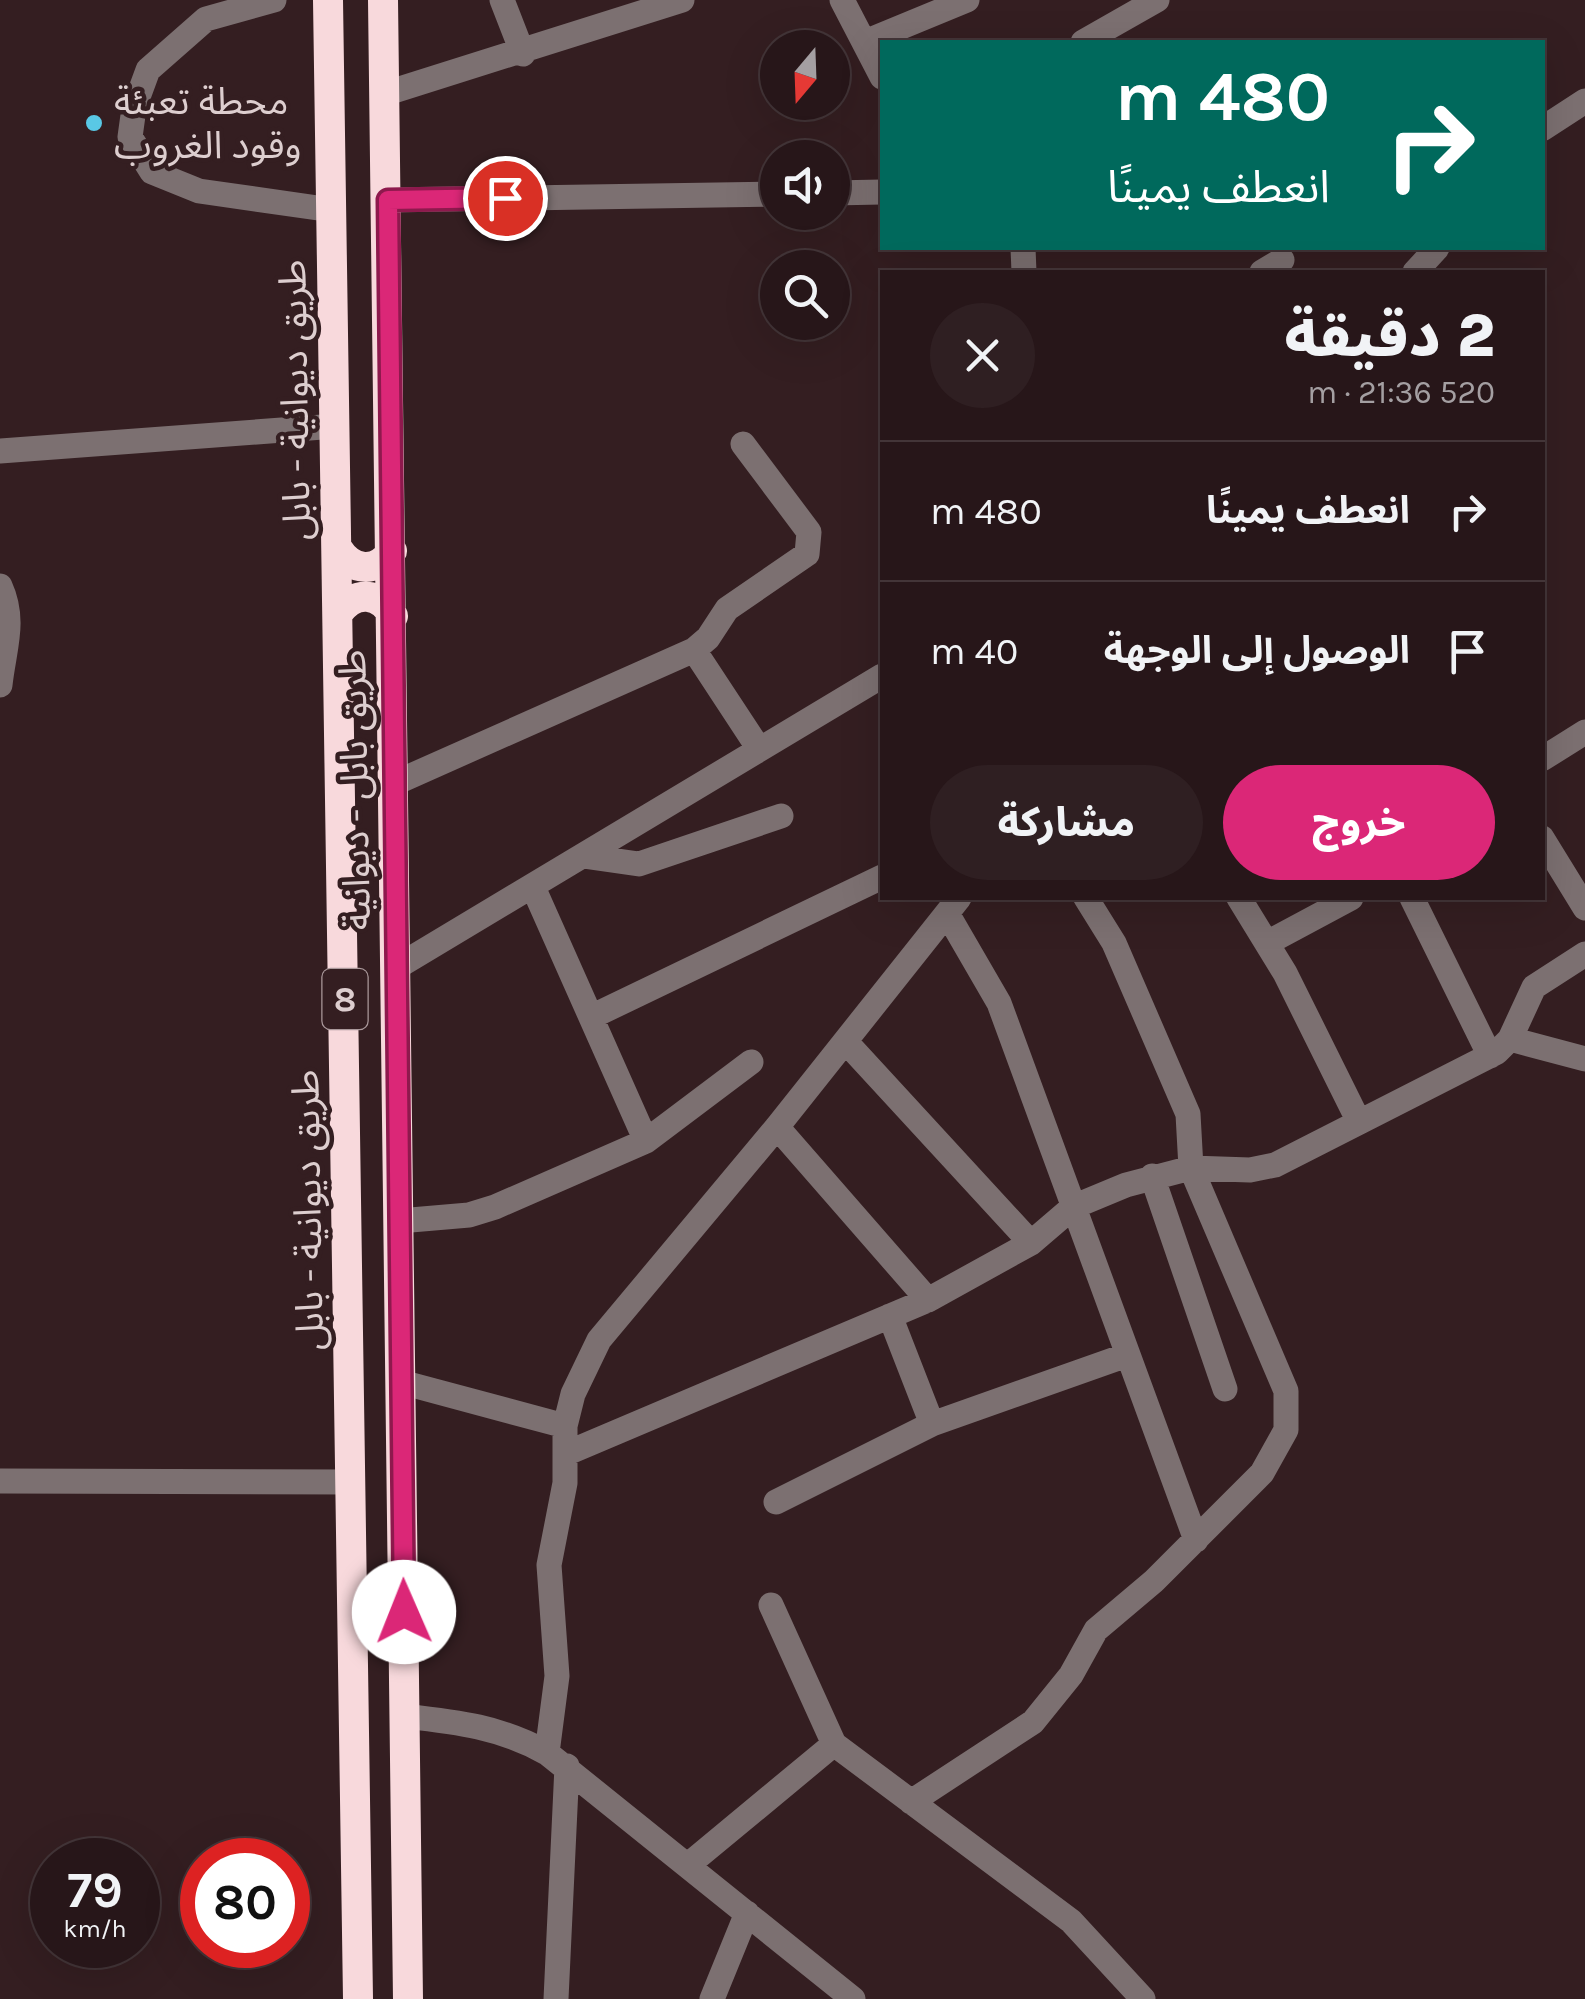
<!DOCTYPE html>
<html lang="ar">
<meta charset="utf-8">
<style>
body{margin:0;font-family:Karla,"Noto Sans Arabic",sans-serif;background:#2f1f22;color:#f1f3f6;direction:rtl;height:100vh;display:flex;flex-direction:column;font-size:38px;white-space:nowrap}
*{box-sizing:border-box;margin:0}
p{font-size:32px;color:#a49fa2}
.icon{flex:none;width:55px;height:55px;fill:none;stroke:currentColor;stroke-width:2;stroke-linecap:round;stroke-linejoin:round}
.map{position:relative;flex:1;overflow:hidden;direction:ltr}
.details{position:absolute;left:880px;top:270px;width:665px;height:630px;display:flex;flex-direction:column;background:#271619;border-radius:0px;box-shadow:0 10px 40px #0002,0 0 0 2px #433538;direction:rtl}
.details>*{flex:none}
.banner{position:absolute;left:880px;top:40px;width:665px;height:210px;border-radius:0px;box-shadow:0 10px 40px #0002,0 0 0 2px #433538;direction:rtl;background:#00695c;color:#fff;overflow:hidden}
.needle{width:65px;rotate:199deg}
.fabs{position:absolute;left:760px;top:30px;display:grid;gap:20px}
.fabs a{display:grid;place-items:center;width:90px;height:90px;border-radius:50%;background:#271619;box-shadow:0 10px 40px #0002,0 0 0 2px #433538;font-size:50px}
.speed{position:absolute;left:30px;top:1838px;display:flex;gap:20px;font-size:50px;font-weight:700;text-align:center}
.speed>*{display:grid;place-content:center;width:130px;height:130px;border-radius:50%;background:#271619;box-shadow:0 10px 40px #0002,0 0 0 2px #433538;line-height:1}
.speed small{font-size:25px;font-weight:400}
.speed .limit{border:15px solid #d22;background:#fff;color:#111}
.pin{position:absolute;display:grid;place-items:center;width:85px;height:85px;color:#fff;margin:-42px;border:5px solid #fff;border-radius:50%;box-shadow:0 2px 10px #0007}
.me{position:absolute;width:110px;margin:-55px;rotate:359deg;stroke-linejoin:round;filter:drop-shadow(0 0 8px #0008)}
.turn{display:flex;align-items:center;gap:35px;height:210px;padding:0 50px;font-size:45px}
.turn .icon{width:130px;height:130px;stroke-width:2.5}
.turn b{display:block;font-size:70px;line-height:85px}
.round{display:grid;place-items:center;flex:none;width:105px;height:105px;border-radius:52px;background:#2f1f22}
.headline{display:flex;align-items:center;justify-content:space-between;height:170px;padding:0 50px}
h1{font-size:60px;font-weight:800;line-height:75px}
.button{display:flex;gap:20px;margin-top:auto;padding:20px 50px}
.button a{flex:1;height:115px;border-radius:60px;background:#db2777;color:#fff;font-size:40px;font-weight:800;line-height:115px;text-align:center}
.button a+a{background:#2f1f22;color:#f1f3f6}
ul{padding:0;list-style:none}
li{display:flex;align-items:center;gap:30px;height:140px;padding:0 50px;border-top:2px solid #433538}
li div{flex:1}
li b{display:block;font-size:38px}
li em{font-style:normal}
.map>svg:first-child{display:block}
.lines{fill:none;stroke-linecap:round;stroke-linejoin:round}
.minor{stroke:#7c7071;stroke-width:25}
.highway{stroke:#f8d9dc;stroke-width:30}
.route-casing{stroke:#8e194d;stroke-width:25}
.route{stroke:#db2777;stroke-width:18}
.poi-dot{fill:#59c8e5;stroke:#341e21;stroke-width:4}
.labels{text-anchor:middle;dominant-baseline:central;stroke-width:9;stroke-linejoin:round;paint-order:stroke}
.shield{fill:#341e21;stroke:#aa999b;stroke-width:2.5}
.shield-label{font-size:35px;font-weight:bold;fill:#ddcecf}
.poi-label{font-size:38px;fill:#ddcecf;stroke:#341e21;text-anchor:start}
.street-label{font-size:38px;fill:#ddcecf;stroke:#341e21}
</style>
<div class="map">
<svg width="1585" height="1999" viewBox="0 0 1585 1999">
<rect width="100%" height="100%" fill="#341e21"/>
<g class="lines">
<path class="minor" d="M274,0L206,19L148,70L134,108L130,137L152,172L199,191L332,210
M502,0L523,54
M842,0L882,77
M865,42L967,0
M1083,42L1157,0
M387,93L682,0
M1542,129L1585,101
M832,193L882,192
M388,200L778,194
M1023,248L1024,272
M1262,272L1282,260
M1415,272L1437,248
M0,451L336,426
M0,586C16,621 4,648 0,685
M694,650L759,749
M1542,759L1585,732
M395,783L694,650L708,638L727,609L807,554L809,532L743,444
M1542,838L1585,908
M583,856L639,864L781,816
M533,887L646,1141
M1239,898L1285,973L1359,1122
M1412,898L1490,1056
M948,915L999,1003L1196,1540
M1267,943L1351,898
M397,967L882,676
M591,1017L882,877
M1510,1039L1585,1059
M846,1042L1031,1243
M777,1127L928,1300
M1152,1176L1225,1389
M399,1221L469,1215L495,1207L646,1141L751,1062
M890,1316L932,1424
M401,1382L565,1426
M565,1454L928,1300L1031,1243L1073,1207L1126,1185L1191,1168L1250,1170L1275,1165L1497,1052L1510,1039L1534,987L1585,954
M0,1481L352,1482
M776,1502L932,1424L1127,1355
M405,1716C457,1722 501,1727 547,1753L853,1999
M834,1744L1071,1921L1143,1999
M547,1753L557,1676L549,1565L565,1483V1426L573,1394L599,1340L777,1127L959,898
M911,1802L1033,1722L1071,1675L1096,1630L1154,1581L1262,1473L1286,1430V1391L1191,1168L1188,1114L1114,943L1086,898
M688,1865L834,1744L771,1605
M556,1999L567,1766
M712,1999L747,1913"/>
<path class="highway" d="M328,0L358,1999
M383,0L408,1999
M338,549C352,571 376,574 392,551
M339,612C355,590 380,592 393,616"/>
</g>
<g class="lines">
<defs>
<path id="route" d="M404,1612L388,200L505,198"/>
</defs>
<use href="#route" class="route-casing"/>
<use href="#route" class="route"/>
</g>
<circle class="poi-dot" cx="94" cy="123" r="10"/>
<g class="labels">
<rect class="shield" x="322.5" y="969" width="45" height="60" rx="8"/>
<g class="shield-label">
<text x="345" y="999">8</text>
</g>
<g class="poi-label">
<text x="114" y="101">محطة تعبئة<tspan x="114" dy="44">وقود الغروب</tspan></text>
</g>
<g class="street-label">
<text transform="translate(295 400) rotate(-91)">طريق ديوانية - بابل</text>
<text transform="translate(355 790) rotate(-91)">طريق بابل - ديوانية</text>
<text transform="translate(308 1210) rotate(-91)">طريق ديوانية - بابل</text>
</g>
</g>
</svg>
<div class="fabs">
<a><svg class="needle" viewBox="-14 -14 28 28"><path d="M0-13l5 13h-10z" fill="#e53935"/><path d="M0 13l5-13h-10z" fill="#a49fa2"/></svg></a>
<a><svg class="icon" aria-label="sound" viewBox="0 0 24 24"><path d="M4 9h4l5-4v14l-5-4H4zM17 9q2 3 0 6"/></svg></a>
<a><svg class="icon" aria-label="search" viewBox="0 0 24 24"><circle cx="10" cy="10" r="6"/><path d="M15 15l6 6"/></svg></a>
</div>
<div class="speed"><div>79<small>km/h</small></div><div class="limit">80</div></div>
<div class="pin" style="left:505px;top:198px;background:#d93025"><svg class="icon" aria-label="arrive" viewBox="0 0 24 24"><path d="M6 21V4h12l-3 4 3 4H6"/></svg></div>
<svg class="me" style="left:404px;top:1612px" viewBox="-20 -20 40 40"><circle r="19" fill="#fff"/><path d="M0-13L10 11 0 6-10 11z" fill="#db2777"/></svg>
<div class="banner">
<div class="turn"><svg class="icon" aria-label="right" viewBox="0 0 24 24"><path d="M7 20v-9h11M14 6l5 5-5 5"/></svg><div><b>480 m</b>انعطف يمينًا</div></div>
</div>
<section class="details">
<div class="headline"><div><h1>2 دقيقة</h1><p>520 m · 21:36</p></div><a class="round"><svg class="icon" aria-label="close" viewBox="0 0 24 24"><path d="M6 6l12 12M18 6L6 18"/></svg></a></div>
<ul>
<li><svg class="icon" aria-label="right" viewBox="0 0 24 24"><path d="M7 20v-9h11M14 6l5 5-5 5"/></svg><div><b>انعطف يمينًا</b></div><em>480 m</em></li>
<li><svg class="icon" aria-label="arrive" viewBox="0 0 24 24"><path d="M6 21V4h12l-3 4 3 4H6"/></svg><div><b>الوصول إلى الوجهة</b></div><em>40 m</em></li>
</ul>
<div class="button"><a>خروج</a><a>مشاركة</a></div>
</section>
</div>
